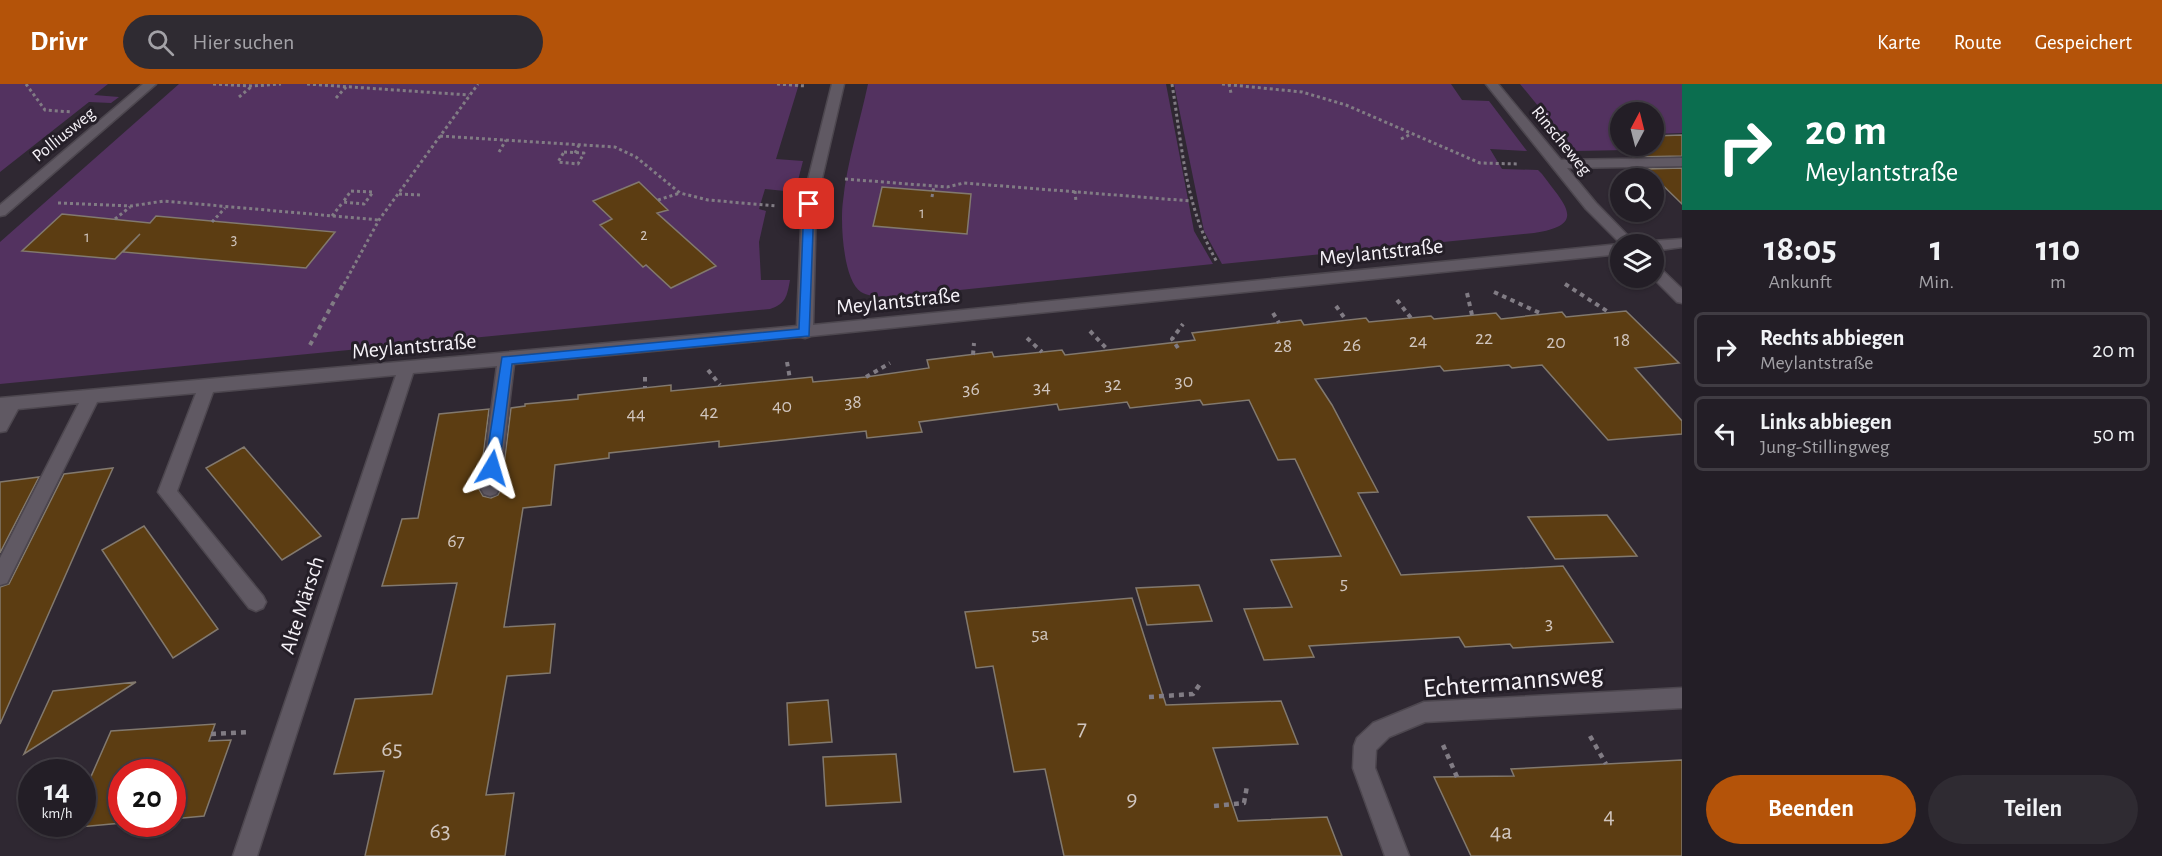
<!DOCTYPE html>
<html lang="de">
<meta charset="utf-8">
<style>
body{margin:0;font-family:"Alegreya Sans",sans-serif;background:#2f2b32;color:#f1f3f6;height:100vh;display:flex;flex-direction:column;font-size:22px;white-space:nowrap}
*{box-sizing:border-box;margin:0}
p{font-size:20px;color:#a3a2a7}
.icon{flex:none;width:33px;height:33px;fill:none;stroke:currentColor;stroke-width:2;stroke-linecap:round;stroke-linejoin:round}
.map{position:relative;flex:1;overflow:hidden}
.sheet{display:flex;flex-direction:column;background:#231e26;width:480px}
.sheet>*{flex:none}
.top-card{background:#0b6e4f;color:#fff;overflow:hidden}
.needle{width:39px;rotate:7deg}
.fabs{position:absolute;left:1610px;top:18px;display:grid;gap:12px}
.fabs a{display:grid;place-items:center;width:54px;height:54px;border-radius:50%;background:#231e26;box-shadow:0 2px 4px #0004,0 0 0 2px #403c43;font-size:30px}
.speed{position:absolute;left:18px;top:675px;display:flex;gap:12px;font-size:30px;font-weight:700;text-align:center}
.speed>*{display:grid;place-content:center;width:78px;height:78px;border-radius:50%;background:#231e26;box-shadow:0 2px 4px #0004,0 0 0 2px #403c43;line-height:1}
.speed small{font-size:15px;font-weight:400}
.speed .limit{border:9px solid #d22;background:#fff;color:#111}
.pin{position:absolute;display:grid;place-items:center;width:51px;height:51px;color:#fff;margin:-26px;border-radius:12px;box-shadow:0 3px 9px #0006}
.me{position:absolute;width:66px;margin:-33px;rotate:7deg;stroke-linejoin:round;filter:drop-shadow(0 0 4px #0008)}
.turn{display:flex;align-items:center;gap:21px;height:126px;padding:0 24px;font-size:27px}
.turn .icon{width:78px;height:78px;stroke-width:2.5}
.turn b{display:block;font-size:42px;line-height:51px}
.eta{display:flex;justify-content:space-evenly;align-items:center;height:102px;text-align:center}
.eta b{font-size:36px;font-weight:700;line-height:42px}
.cta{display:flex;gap:12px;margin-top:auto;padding:12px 24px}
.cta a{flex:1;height:69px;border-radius:36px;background:#b45309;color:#fff;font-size:24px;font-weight:700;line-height:69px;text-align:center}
.cta a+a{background:#2f2b32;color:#f1f3f6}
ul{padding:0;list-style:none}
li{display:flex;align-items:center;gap:18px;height:75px;margin:0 12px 9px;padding:0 12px;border:3px solid #403c43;border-radius:9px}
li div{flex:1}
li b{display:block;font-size:22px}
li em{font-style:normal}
header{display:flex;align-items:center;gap:36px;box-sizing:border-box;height:84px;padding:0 30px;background:#b45309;color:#fff}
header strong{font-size:28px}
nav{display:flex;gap:33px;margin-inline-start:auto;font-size:21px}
.search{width:420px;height:54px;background:#2f2b32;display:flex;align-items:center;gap:15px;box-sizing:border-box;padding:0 21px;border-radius:33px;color:#a3a2a7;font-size:22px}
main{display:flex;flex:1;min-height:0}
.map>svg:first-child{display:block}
.green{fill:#533260}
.building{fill:#5c3d12;stroke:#82796e;stroke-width:1.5}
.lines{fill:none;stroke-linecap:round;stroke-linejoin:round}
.minor-casing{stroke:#4d474f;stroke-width:3}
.path-far2{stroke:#817c84;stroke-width:3;stroke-dasharray:3 3;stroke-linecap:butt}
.path-far1{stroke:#817c84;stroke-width:4;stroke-dasharray:4.5 4.5;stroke-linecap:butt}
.path{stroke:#817c84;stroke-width:4.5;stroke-dasharray:5 5;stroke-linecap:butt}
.minor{fill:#605963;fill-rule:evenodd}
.route{fill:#1a73e8;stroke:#114b97;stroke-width:1.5}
.labels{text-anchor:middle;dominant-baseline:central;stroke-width:6;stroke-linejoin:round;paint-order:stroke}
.far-number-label{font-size:16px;fill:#d0c5be}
.far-street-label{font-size:18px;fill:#f6f2f8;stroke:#251f28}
.number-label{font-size:20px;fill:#d0c5be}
.street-label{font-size:22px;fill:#f6f2f8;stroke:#251f28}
.near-number-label{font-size:24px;fill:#d0c5be}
.near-street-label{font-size:27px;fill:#f6f2f8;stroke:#251f28}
</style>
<header>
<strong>Drivr</strong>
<div class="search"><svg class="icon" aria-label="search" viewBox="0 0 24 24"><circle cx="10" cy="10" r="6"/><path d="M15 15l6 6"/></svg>Hier suchen</div>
<nav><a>Karte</a><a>Route</a><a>Gespeichert</a></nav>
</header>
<main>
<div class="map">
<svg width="1682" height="772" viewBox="0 0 1682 772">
<rect width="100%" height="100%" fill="#2f2832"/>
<path class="green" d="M0,0H108L94,11L119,13L111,19L89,18L0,88Z
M179,0H799L776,75L803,77L795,108L765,105L759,125L766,127L759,158L761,196H790C787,212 786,220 770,225L0,300V158Z
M868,0H1166L1194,147L1213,180L911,211C896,211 875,216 861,208C843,197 840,137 843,117C847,78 860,38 868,0Z
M1174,0H1451L1462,16L1489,17L1527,67L1490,65L1502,85L1538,86L1542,90C1564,120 1589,141 1534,149L1222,180L1204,147Z
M1520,0H1682V49L1653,50V28H1620V50L1610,51L1626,66L1575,67Z"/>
<path class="building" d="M1682,51V72L1633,73L1622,62H1653V52Z
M1682,84V120L1646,85Z
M639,98L668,126L657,129L716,182L671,204L646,181L643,183L600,141L612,135L593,117Z
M882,103L971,110L967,150L873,142Z
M62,130L150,139L156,132L335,148L306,184L123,168L140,150L115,175L22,167Z
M1626,227L1679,279L1635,284L1682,337V350L1608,356L1542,281L1512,284L1509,281L1444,287L1440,282L1315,295L1332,321L1378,408L1358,409L1401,491L1563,482L1613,558L1513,564L1510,560L1465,563L1459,553L1309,562L1314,573L1264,576L1244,525L1292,523L1271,476L1341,472L1295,375L1278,376L1249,316L1203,321L1200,316L1130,324L1127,318L1059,326L1057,320L919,338L922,348L867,354L866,347L719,363V357L609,369V374L555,381L551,421L523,424L504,543L555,540L550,589L507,592L486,711L514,709L505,772H365L384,687L334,690L355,615L432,610L457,499L382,502L402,435L418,434L439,330L489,325L479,405L483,412L491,414L498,411L501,405L511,324L525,322V320L578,315V311L671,301V307L812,293L813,298L866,293L929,284L927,276L992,268L994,273L1062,266L1065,271L1195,256L1192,249L1301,236L1304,241L1366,234L1369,238L1431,232L1434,235L1496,229L1501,235L1562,228L1566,233Z
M244,363L321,452L282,476L206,384Z
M113,384L99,415L0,640V503L9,500L64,390Z
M39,393L0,469V398Z
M1607,431L1637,472L1555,475L1528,433Z
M144,442L218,545L173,574L102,466Z
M1199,501L1212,537L1147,541L1136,504Z
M1132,514L1166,621L1281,617L1298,660L1213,664L1238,737L1327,733L1342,772H1064L1045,685L1014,688L993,582L976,584L965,528Z
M136,598L24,670L53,607Z
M828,616L832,658L789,661L787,619Z
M215,640L209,657L231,656L204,732L172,735V688H122V739L69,744L71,740H82V713L111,647Z
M896,670L901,718L826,722L823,673Z
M1682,676V772H1471L1434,693L1514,692L1511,685Z"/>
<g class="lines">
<defs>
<path id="minor" d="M143,0H156L5,131L0,132V121Z
M832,0H844L816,120L813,241L1620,160V170L811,252L805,254L800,253L514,280L499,405L496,410L490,412L484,410L481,405L497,282L413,289L257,772H233L396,291L213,308L177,407L263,512L266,518L263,524L256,527L249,524L158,408L196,309L97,318L7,499L0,501V474L79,319L18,325L6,347L0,348V314L797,242L802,120Z
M1486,0H1498L1561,76L1682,74V82L1567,84L1596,119L1636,160H1621L1586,125Z
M1682,155V163L1653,167V160H1647L1653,157Z
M1653,180L1658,182L1682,205V219L1677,218L1653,194Z
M1682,604V624L1425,638L1389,653L1376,666L1375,684L1409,772H1385L1353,684L1354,662L1357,654L1373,639L1424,618Z"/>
</defs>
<use href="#minor" class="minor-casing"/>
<path class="path-far2" d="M26,0L45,26L72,28
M213,0L252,2L281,0
M307,0L469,11
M777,0L806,2
M1172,0C1182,61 1185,123 1217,178
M1222,0L1302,8L1346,21L1480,79L1519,80
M1229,0L1231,9
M239,13L251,3
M336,14L346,3
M440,52L615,63L636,73L680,109L708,116L777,122
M1401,55L1411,50
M499,68L506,56
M564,68L584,69L578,80L558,78Z
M575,69L579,61
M845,95L947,103L964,99L1191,117
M351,107L373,108L364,120L343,118Z
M1075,107L1076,118
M399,110L420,111
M932,113L934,102
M658,116L680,109
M58,119L131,122L164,117L379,136
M332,132L343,118
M115,135L130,123
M212,138L225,124
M344,200L379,136L478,0"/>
<path class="path-far1" d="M1565,200L1610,229
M1494,208L1542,230
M1467,209L1472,231
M1397,216L1411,234
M1336,222L1346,236
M1273,229L1279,239
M1090,247L1108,266
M1027,254L1042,268
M310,261L344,199
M1178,264L1172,255L1183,240
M973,271L974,259
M787,278L790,295
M708,286L720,301
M645,293V304
M866,293L890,279"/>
<path class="path" d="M1149,613L1193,610L1200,600
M211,650L250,648
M1590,652L1606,680
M1443,661L1457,693
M1214,722L1244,719L1247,702"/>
<use href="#minor" class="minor"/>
</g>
<path class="route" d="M809,117L814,120L809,252L512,280L499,384L492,389L487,387L485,384L502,273L799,245L804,120Z"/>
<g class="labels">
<g class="far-number-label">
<text x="922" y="129">1</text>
<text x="644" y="151">2</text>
<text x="87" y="153">1</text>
<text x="234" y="155">3</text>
</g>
<g class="far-street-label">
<text transform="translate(64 51) rotate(-39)">Polliusweg</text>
<text transform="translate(1561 57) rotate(51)">Rinscheweg</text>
</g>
<g class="number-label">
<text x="1484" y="254">22</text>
<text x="1622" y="256">18</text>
<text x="1418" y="257">24</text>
<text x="1556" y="258">20</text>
<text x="1352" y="261">26</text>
<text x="1283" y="262">28</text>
<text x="1184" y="297">30</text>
<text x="1113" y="300">32</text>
<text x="1042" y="303">34</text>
<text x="971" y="305">36</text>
<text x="853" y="318">38</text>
<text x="782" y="322">40</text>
<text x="709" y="328">42</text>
<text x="636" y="330">44</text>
<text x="456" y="457">67</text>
<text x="1344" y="499">5</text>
<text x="1549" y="539">3</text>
<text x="1040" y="550">5a</text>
</g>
<g class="street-label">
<text transform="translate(1381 168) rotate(-6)">Meylantstraße</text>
<text transform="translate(898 217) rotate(-6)">Meylantstraße</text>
<text transform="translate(414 262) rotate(-5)">Meylantstraße</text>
<text transform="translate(302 521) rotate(-72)">Alte Märsch</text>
</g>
<g class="near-number-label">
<text x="1082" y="644">7</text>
<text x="392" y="665">65</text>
<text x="1132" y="715">9</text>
<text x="1609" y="732">4</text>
<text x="440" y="747">63</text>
<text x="1501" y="748">4a</text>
</g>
<g class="near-street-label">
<text transform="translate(1513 597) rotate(-5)">Echtermannsweg</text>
</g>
</g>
</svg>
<div class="fabs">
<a><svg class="needle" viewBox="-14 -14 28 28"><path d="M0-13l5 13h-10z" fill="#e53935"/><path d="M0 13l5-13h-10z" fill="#a3a2a7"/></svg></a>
<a><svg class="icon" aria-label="search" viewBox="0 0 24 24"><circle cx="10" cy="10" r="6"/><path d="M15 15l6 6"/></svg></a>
<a><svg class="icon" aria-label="layers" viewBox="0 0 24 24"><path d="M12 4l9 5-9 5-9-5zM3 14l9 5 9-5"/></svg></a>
</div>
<div class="speed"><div>14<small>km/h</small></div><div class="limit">20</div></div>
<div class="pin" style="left:809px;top:120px;background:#d93025"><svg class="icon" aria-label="arrive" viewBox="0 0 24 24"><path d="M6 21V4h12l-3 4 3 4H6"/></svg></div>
<svg class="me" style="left:492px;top:384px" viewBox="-20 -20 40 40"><path d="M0-17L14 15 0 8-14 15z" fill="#1a73e8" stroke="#fff" stroke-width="4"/></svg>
</div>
<section class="sheet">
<div class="top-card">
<div class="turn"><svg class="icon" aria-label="right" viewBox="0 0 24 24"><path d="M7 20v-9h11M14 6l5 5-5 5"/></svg><div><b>20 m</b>Meylantstraße</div></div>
</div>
<div class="eta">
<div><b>18:05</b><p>Ankunft</p></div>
<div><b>1</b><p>Min.</p></div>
<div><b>110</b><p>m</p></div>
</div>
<ul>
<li><svg class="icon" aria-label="right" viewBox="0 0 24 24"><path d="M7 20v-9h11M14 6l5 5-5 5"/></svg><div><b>Rechts abbiegen</b><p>Meylantstraße</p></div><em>20 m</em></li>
<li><svg class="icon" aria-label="left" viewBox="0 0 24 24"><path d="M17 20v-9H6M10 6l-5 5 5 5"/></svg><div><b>Links abbiegen</b><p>Jung-Stillingweg</p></div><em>50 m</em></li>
</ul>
<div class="cta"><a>Beenden</a><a>Teilen</a></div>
</section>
</main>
